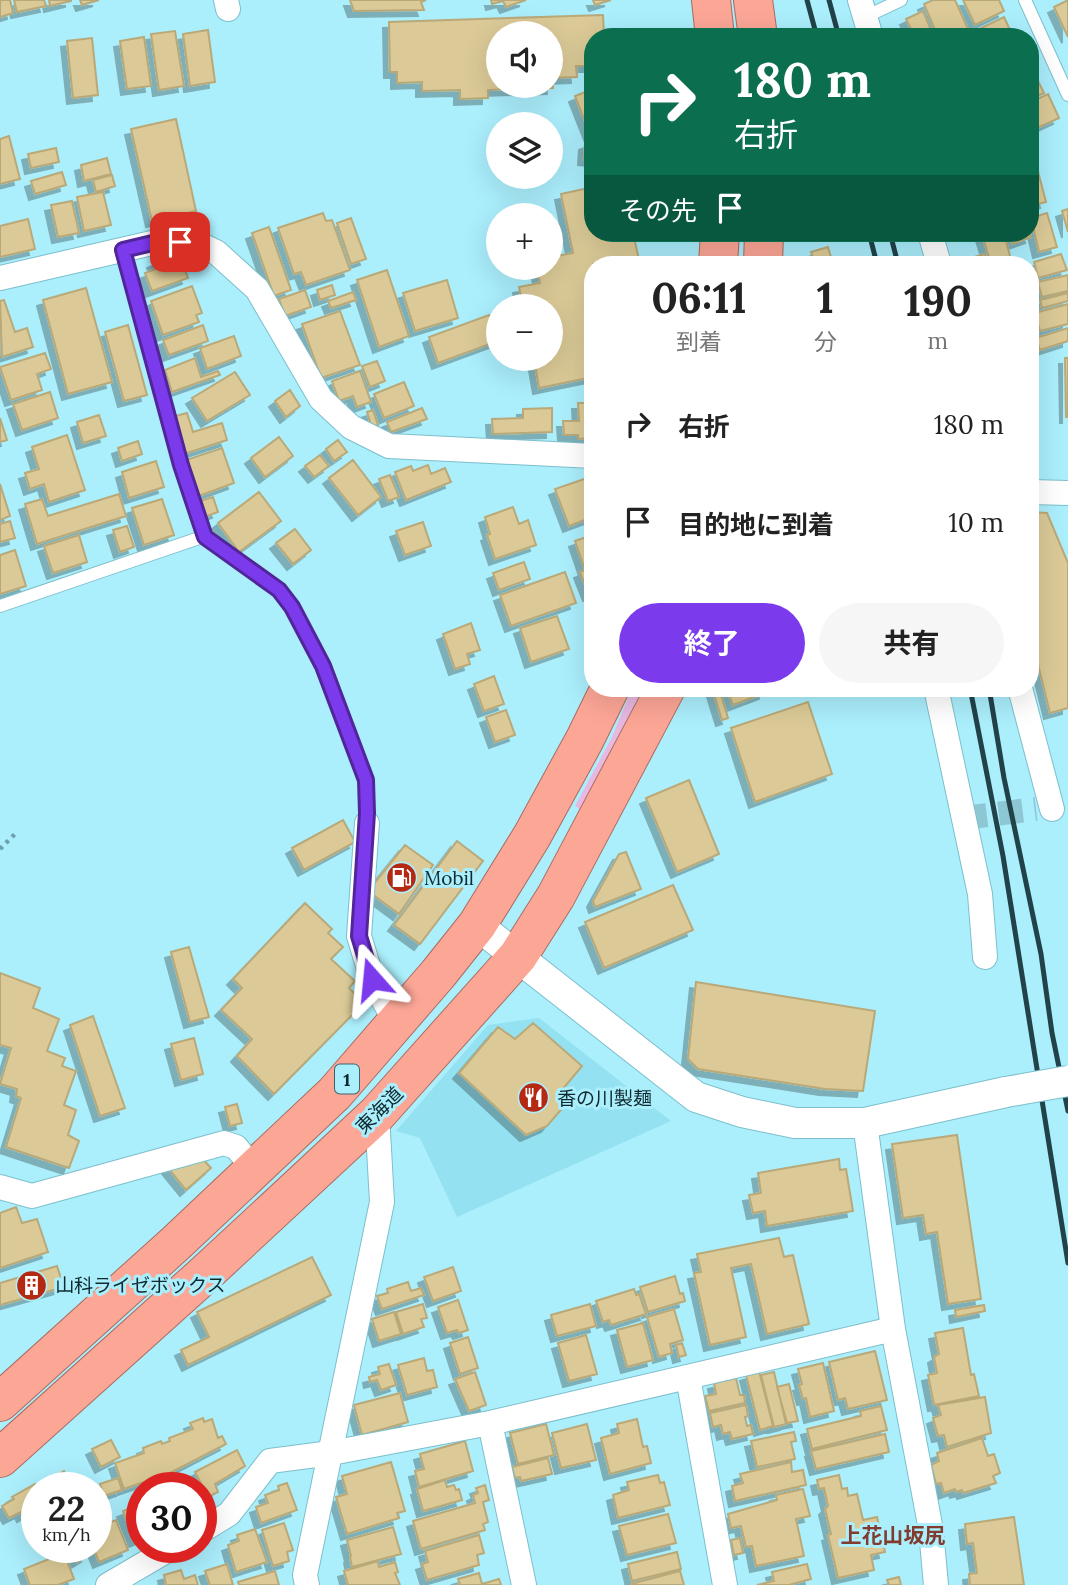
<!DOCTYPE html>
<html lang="ja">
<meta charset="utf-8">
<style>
body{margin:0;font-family:Lora,"Noto Sans JP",serif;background:#f6f6f6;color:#222;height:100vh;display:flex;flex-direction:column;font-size:26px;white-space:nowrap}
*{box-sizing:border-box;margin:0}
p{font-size:23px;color:#767676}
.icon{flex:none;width:38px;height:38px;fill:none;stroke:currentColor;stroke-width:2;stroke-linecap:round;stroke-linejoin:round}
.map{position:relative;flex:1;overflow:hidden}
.drawer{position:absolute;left:584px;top:256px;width:455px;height:441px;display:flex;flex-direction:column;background:#fff;border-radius:28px;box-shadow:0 7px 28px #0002}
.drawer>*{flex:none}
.hud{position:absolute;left:584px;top:28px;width:455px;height:214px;border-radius:28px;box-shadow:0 7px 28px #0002;background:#0b6e4f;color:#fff;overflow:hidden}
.fabs{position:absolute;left:486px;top:21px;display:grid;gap:14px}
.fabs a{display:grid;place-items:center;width:77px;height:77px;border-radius:50%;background:#fff;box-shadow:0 7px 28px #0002;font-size:35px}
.speed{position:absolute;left:21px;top:1472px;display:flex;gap:14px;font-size:35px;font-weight:700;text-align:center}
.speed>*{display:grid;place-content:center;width:91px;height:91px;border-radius:50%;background:#fff;box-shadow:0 7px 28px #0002;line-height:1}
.speed small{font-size:18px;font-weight:400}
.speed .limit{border:10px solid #d22;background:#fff;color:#111}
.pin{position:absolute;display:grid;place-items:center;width:60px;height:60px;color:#fff;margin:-30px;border-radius:14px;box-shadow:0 4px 10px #0006}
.me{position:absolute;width:77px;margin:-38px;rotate:342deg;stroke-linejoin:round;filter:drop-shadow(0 0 5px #0008)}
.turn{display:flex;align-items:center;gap:24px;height:147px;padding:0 35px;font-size:32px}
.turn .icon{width:91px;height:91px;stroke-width:2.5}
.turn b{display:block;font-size:49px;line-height:60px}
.then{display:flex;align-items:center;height:66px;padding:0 35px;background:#0003;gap:14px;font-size:26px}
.eta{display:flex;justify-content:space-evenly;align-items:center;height:119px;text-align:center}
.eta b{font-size:42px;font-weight:700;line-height:49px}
.primary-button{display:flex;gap:14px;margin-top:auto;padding:14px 35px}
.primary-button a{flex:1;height:80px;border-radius:42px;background:#7c3aed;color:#fff;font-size:28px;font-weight:700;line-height:80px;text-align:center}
.primary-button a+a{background:#f6f6f6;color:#222}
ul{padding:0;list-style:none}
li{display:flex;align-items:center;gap:21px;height:98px;padding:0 35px}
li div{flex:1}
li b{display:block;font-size:26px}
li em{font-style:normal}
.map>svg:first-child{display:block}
.built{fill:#94e1f1}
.green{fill:#e8b8e1}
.building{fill:#dbca97;stroke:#baa978;stroke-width:2;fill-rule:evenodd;filter:url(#shadow)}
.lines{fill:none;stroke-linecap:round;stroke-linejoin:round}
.minor-tunnel{stroke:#8cc7d3;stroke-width:24;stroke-dasharray:24 12;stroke-linecap:butt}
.service-casing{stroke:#7dbfcc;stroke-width:14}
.minor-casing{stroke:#7dbfcc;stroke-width:26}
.tertiary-casing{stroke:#7dbfcc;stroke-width:32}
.trunk-casing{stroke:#a96c60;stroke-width:40}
.path{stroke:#6ca0aa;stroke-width:4.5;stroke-dasharray:3.5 5;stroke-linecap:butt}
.service{stroke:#fff;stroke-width:12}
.minor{stroke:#fff;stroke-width:24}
.tertiary{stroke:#fff;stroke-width:30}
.trunk{stroke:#fca696;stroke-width:38}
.rail{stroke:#214248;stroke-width:5}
.tertiary-bridge-casing{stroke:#7dbfcc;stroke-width:32;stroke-linecap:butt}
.tertiary-bridge{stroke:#fff;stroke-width:30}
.route-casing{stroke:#51269a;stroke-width:18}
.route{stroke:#7c3aed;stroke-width:12}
.labels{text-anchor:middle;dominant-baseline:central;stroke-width:6;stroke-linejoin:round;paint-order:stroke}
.shield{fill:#abeefc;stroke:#3d656c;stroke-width:2}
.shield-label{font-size:18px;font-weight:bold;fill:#0e2a2f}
.poi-label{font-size:19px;fill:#0e2a2f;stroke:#abeefc;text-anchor:start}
.street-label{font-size:19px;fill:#0e2a2f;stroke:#abeefc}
.neighbourhood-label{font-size:21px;font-weight:bold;fill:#823c2f;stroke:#abeefc}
</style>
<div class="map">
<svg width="1068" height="1585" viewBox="0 0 1068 1585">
<defs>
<filter id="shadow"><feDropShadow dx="-6" dy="6" stdDeviation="0" flood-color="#0004"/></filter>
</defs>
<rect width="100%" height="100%" fill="#abeefc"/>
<path class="built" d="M539,1018L671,1121L457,1217L420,1138L396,1131L488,1025Z"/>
<path class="green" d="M632,688H648L586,813L575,806L612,737Z"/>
<path class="building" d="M0,0H10L13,13L0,17Z
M14,0H44L46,6L17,12Z
M49,0H71V1L50,6Z
M80,0H99L82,5Z
M350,0H426L421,2L424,10L354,11Z
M491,0H526L506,7L503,1L492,4Z
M593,0H611L595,5Z
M933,0H955L968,29L952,37H938L924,4Z
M963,0H999L1004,11L975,25Z
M1068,0V37L1054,7Z
M923,11L934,37H915L906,19Z
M603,15L604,37H593V66H576L577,77L552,78L553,88L488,90V98L460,99V90L422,91V82L397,83V72H390L389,22ZM499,33H551V86H499Z
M1004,17L1011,32L1000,37H980L977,30Z
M208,30L215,82L190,86L183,34Z
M175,31L184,86L159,90L151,34Z
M144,37L151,86L127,89L120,41Z
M92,38L98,95L73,98L67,41Z
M1034,73L1044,93L1031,99V74Z
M593,89V138L592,139L575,96Z
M1048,94L1059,118L1031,131V102Z
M176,119L196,211L152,221L131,129Z
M9,136L20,179L0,184V139Z
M593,141V160L584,159L585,144Z
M56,148L59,162L31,168L28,154Z
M1031,155L1034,156L1046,202L1031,206Z
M107,158L111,174L84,181L81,165Z
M62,172L66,185L35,194L31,181Z
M112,175L115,186L96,192L93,180Z
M593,187V233H633L640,264H593V294L585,296L593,339V377L539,388L534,359H551V306H523L519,287L540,283L537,268H551V257L573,253L561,194Z
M103,192L111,225L84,231L77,197Z
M72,201L79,233L58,237L51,205Z
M1068,209V232L1062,211Z
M323,213L326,221L332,220L350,270L306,285L301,272L294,274L278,228Z
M1047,213L1057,247L1039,252L1031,218Z
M351,218L366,259L351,264L337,223Z
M28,219L35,249L0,257V226Z
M269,227L291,290L274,296L252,233Z
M990,233H1004L1012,264H991L982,235Z
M1008,233H1030L1031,237L1012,244Z
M828,247L833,264H815L811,252Z
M178,252L188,278L152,291L145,273L156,269L153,262Z
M985,254L988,264H958L957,262Z
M1061,254L1067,270L1038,278L1034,262Z
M387,270L409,336L379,347L357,280Z
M1068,275V291L1042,297L1038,282Z
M447,280L458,318L415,331L403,293Z
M332,285L335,295L320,300L317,290Z
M192,286L202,313L196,315L199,322L163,335L151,301Z
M86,288L112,382L68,394L43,300Z
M305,290L311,307L285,316L279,299Z
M353,292L356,300L331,308L328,301Z
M1068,293V301L1042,308L1040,300Z
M4,300L15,332L27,328L33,347L2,357L0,301Z
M1068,304V324L1040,331L1035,313Z
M340,311L360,365L321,378L302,324Z
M489,315L498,341L438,363L429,337Z
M128,325L147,395L124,401L105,332Z
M203,325L208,341L169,355L163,340Z
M1068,328V341L1040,350L1036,338Z
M234,336L241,356L207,369L200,348Z
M45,353L51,369L37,374L42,390L11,400L0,367Z
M195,358L201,377L218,371L220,375L172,392L165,370Z
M1065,358H1068V417H1066Z
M377,361L385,381L370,387L362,366Z
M360,371L371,402L357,407L353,396L339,401L332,381Z
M235,372L250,395L207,421L192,398Z
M404,382L414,406L384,418L374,394Z
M290,390L300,406L286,417L275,401Z
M50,392L58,418L22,430L13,404Z
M578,403H593V438L578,439V435H564L563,421H579Z
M422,408L427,419L391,432L387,422Z
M552,408V432L493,434L492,419L523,418V409Z
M373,410L378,425L372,428L367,412Z
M187,413L193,432L222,423L227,440L184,454L172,417Z
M99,415L106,436L83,443L77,422Z
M0,418L7,440L0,442Z
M67,435L85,490L49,502L44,484L30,489L25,473L39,469L32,447Z
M279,437L293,456L265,477L251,458Z
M338,440L347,452L334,461L326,449Z
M138,441L142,454L122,461L118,448Z
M222,448L234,483L199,496L186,460Z
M320,455L329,466L314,477L305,466Z
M353,460L381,497L358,515L329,478Z
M156,461L164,487L129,498L122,472Z
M428,465L431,474L445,468L451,482L406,500L395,472L411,466L413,471Z
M390,475L399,497L388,501L379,479Z
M593,476V517L569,526L555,489Z
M0,484L10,516L0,520Z
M259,492L281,521L239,552L218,523Z
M119,494L126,516L37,544L25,504L42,499L48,516Z
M213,497L218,512L202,518L197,502Z
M162,499L174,535L144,545L132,508Z
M513,507L519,524L528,520L536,545L495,559L487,535L490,534L485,517Z
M1031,512L1047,513L1068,563V708L1050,713L1031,636Z
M10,521L15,538L0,542V524Z
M423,522L431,546L405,555L396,531Z
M127,526L134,547L120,552L113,530Z
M295,529L311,550L293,564L276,543Z
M79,535L87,562L53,573L44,546Z
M593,535V594L589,595L580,572L585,570L575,541Z
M15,550L26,586L0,594V555Z
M524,562L530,579L499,590L493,573Z
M565,572L576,603L511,626L500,595Z
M557,616L569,649L531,662L520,628Z
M471,623L480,650L467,654L470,664L455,669L443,634Z
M494,676L504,704L484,711L474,684Z
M712,688H719L728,718L722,720Z
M726,688H763L765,693L733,705Z
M808,702L832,774L755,802L731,728Z
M506,710L515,735L495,742L486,717Z
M689,780L719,854L677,872L646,798Z
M343,820L355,842L304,870L292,848Z
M457,841L483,861L420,944L394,925Z
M405,845L433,865L399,914L368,891Z
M626,852L641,889L595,907L593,901L619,854Z
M673,885L693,930L604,968L585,922Z
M305,903L332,929L328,933L343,947L331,959L355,981L349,988L364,1003L274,1094L237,1056L252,1039L221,1010L242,988L233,979Z
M189,947L209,1017L190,1022L171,952Z
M0,973L40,988L33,1008L59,1019L47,1051L65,1058L62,1066L76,1071L64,1105L76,1110L68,1135L79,1141L69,1168L6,1147L21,1098L16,1096L17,1089L0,1084L11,1048L0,1045Z
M696,982L875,1011L863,1091L825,1089L698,1069L688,1059Z
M93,1016L125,1108L100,1116L70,1025Z
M533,1023L582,1066L557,1096L566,1104L547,1126L526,1135L459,1073L498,1027L515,1039Z
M194,1038L203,1074L181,1080L171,1044Z
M237,1104L242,1123L230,1126L225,1107Z
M957,1135L981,1299L948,1304L937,1232L926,1234L923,1215L903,1218L892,1144Z
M200,1156L211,1168L186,1190L168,1168Z
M839,1159L840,1170L846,1169L853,1211L767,1226L765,1211L753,1213L749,1195L761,1193L758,1173Z
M16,1207L22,1223L37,1219L48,1252L0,1268V1213Z
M779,1238L784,1257L793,1255L809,1324L767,1334L751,1264L731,1268L746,1337L710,1345L694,1273L701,1272L697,1254Z
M312,1257L331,1295L188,1365L181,1350L209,1337L197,1312Z
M57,1266L64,1287L0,1305V1283Z
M453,1267L461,1291L433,1301L424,1277Z
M675,1276L680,1294L683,1293L685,1301L648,1312L640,1287Z
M408,1282L411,1291L421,1288L424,1295L382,1309L377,1296L388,1293L387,1289Z
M634,1289L636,1295L639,1294L646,1314L611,1325L609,1320L603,1322L596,1301Z
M458,1300L468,1330L459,1333L457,1330L447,1333L438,1307Z
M423,1304L427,1318L421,1319L424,1327L403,1334L396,1312Z
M590,1304L596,1326L557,1336L551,1315Z
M984,1305L985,1311L956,1317L955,1310Z
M674,1309L683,1340L670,1344L672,1353L659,1357L647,1317Z
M394,1312L401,1334L379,1341L372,1319Z
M643,1323L653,1360L627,1367L617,1330Z
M963,1328L971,1375L974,1374L979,1396L934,1405L928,1375L937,1373L934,1357L939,1354L935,1333Z
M586,1335L597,1374L569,1381L558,1343Z
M468,1337L478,1368L460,1374L450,1343Z
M682,1343L686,1355L679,1357L676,1345Z
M875,1351L887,1400L848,1409L845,1398L838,1400L829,1362Z
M424,1358L427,1371L433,1370L437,1387L407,1395L398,1365Z
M823,1363L834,1411L810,1417L806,1398L803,1399L799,1385L802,1384L798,1369Z
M389,1364L396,1385L381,1390L377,1380L370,1382L369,1377L380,1374L378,1367Z
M759,1371L773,1426L760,1430L746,1375Z
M475,1372L486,1405L469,1411L455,1379Z
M774,1372L786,1424L774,1427L761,1375Z
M736,1378L740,1395H744L745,1403L709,1411L705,1396L716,1394L714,1383Z
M789,1384L798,1421L787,1423L777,1387Z
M400,1393L408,1422L362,1435L354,1405Z
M985,1397L991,1433L947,1447L944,1435L938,1436L933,1418L941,1415L938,1405Z
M746,1405L748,1416L745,1417L747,1426L751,1425L753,1434L732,1439L730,1432L723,1434L721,1425L713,1427L710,1413Z
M881,1406L887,1430L812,1449L807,1429L861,1416L860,1411Z
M203,1418L204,1422L212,1419L218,1438L222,1436L226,1444L170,1473L124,1489L115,1463L144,1453L143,1448L161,1441L162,1444L170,1441L169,1438L193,1429L190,1423Z
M637,1419L643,1447L647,1446L651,1463L610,1474L601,1438L619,1433L617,1424Z
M546,1424L554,1455L518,1464L510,1433Z
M587,1424L596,1460L561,1468L552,1433Z
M794,1432L796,1441L791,1442L795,1459L757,1467L751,1441Z
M885,1434L889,1452L816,1469L811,1451Z
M982,1438L988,1456L994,1454L1000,1473L993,1476L996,1483L963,1493L962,1490L956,1492L955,1489L944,1493L941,1483L936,1484L931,1465L939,1461L937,1453Z
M111,1440L120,1457L101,1467L92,1449Z
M465,1441L473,1471L419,1487L415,1471L424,1469L420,1454Z
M237,1450L245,1466L215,1484L218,1492L208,1497L195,1472Z
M548,1458L552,1474L521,1481L520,1477L515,1478L512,1467Z
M391,1462L405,1511L397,1513L399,1518L347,1534L336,1497L347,1494L342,1476Z
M791,1462L792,1472L803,1470L806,1485L735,1501L732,1486L743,1483L740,1474Z
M64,1471L71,1483L63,1488H37V1508L23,1516L21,1512L9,1518L2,1506L14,1499L12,1497L35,1484L36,1487Z
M658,1475L660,1483L664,1482L670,1505L618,1518L613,1495L629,1490L627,1482Z
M839,1475L842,1489L847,1488L848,1496L857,1494L863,1520L877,1517L885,1552L871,1555L874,1570L838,1578L828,1535L831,1534L825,1509L828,1506L824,1488L819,1489L817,1480Z
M118,1478L122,1490L104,1496L100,1484Z
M192,1480L195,1488H171L181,1484Z
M445,1480L447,1487L454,1485L456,1490L459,1489L462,1500L423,1511L417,1489Z
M287,1483L297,1510L261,1523L256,1507L268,1503L265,1495L279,1490L278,1486Z
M485,1485L489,1500L483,1502L488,1522L483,1524L485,1530L421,1549L413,1521L475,1503L473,1495L478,1493L476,1488Z
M803,1489L810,1516L796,1519L804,1556L756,1566L752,1546L746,1547L741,1526L731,1528L728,1514L777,1500L776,1495Z
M142,1504V1538L135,1541L123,1511Z
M668,1514L676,1543L627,1555L619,1526Z
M1014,1517L1024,1585H970L969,1574L977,1573L973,1543L967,1544L965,1524Z
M116,1520L128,1550L99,1562L93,1547H96V1528Z
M284,1523L293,1550L287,1552L289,1561L273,1566L262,1530Z
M393,1527L401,1554L352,1567L350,1557L351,1556L347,1540Z
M255,1529L267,1562L236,1572L228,1545L239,1541L237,1535Z
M479,1535L484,1553L477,1555L479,1565L427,1580L422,1564L428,1562L425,1551Z
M740,1538L743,1553L734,1555L731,1540Z
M69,1547H82L87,1556L77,1562Z
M677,1552L681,1569L632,1581L628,1564Z
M64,1553L74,1579L58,1585H30L24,1569Z
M378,1561L379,1567L395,1562L398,1572L395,1573L400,1585H348L344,1571Z
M227,1564L233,1585H210L205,1571Z
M807,1564L811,1579L789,1585H757L774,1581L772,1572Z
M181,1570L184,1579L195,1575L198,1585H166L164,1575Z
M275,1571L279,1585H239L238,1582Z
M680,1571L684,1585H631V1584Z
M479,1573L482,1584L499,1579L501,1585H458L460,1584L458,1579Z
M899,1577L901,1585H889L887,1580Z"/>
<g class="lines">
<path class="minor-tunnel" d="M963,818L1036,809"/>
<defs>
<path id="service" d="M1025,0L1068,95
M865,17L901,0
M123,250L181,465L205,536L279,590L292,607L322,666L366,780L367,823
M0,606L205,536"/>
<path id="minor" d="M226,0L228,9
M860,0L871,37
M930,233L939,264
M0,278L165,240L195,242L216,252L257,289L321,399L351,427L389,446L593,456
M1031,492L1068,493
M936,688L980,894L985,957
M1020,688L1052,809
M367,823L359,936L372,979L396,1023
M865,1123L893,1329L931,1530L936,1585
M0,1187L32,1196L224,1143L236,1147L254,1169
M688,1377L725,1585
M490,1423L524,1585
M201,1531L229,1514L270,1461L331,1453L490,1423L893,1329
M108,1585L173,1547
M307,1585L305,1575L382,1202L377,1114"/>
<path id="tertiary" d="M477,925L696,1097L742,1112L795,1123H865L1006,1092"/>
<path id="trunk" d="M711,0L715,37
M753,0L758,37
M718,264L720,233
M763,264L764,233
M0,1402L176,1243L335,1093L438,974L477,925L532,836L585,739L610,688
M0,1458L207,1272L377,1114L518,956L556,896L666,688"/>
</defs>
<use href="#service" class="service-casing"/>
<use href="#minor" class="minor-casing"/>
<use href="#tertiary" class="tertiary-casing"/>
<use href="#trunk" class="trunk-casing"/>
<path class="path" d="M0,849L17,832"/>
<use href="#service" class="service"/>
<use href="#minor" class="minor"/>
<use href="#tertiary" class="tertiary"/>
<use href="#trunk" class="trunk"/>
<path class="rail" d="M807,0L817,37
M829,0L839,37
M869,233L877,264
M890,233L898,264
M970,688L1003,856L1068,1263
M989,688L1004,778L1041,954L1052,1033L1068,1111"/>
<defs>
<path id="tertiary-bridge" d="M1006,1092L1068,1081"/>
</defs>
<use href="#tertiary-bridge" class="tertiary-bridge-casing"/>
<use href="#tertiary-bridge" class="tertiary-bridge"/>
</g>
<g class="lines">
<defs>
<path id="route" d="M180,242L165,240L123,250L181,465L205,537L279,590L292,607L323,666L366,780L367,813L359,936L372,979"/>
</defs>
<use href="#route" class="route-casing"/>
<use href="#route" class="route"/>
</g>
<defs>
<symbol id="fuel-disc" viewBox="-11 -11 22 22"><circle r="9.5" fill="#b52811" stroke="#abeefc"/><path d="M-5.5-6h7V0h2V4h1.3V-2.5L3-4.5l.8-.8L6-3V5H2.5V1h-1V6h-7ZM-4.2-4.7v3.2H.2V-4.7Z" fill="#fff"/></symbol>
<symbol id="restaurant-disc" viewBox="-11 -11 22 22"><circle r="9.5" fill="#b52811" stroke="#abeefc"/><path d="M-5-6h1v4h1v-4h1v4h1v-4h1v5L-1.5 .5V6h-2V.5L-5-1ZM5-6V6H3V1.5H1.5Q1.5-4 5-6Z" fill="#fff"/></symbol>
<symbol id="building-disc" viewBox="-11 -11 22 22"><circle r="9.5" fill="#b52811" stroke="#abeefc"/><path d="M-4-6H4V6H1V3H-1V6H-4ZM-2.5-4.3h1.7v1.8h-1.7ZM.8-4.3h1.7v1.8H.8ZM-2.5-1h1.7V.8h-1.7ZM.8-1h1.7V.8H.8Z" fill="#fff"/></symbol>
</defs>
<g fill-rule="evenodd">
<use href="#fuel-disc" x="384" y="860" width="35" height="35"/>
<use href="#restaurant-disc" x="516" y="1080" width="35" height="35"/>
<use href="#building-disc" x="14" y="1268" width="35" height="35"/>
</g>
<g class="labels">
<rect class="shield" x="335" y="1064.5" width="24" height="29" rx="5"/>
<g class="shield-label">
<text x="347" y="1079">1</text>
</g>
<g class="poi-label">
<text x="424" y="878">Mobil</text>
<text x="557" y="1098">香の川製麺</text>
<text x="55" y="1285">山科ライゼボックス</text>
</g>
<g class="street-label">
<text transform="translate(379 1110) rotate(-45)">東海道</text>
</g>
<g class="neighbourhood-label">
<text x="893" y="1535">上花山坂尻</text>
</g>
</g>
</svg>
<div class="fabs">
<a><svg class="icon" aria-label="sound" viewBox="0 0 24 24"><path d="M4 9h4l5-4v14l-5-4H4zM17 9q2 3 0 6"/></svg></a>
<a><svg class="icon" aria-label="layers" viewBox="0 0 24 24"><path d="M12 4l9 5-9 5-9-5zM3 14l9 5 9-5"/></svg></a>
<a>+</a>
<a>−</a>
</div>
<div class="speed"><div>22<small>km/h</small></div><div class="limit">30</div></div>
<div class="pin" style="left:180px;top:242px;background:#d93025"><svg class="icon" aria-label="arrive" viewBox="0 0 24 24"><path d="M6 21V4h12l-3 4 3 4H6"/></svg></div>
<svg class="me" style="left:372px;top:979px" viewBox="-20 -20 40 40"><path d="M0-17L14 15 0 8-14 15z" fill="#7c3aed" stroke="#fff" stroke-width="4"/></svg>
<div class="hud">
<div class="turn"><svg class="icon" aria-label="right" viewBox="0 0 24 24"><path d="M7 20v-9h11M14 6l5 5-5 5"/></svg><div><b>180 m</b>右折</div></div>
<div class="then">その先<svg class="icon" aria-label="arrive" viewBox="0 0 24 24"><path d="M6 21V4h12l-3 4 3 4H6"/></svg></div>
</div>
<section class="drawer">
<div class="eta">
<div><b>06:11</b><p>到着</p></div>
<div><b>1</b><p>分</p></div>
<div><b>190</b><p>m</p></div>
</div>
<ul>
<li><svg class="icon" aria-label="right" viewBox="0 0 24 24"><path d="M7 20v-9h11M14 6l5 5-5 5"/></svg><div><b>右折</b></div><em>180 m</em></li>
<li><svg class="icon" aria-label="arrive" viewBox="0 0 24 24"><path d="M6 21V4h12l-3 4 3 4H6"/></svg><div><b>目的地に到着</b></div><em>10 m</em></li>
</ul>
<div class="primary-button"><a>終了</a><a>共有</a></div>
</section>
</div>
